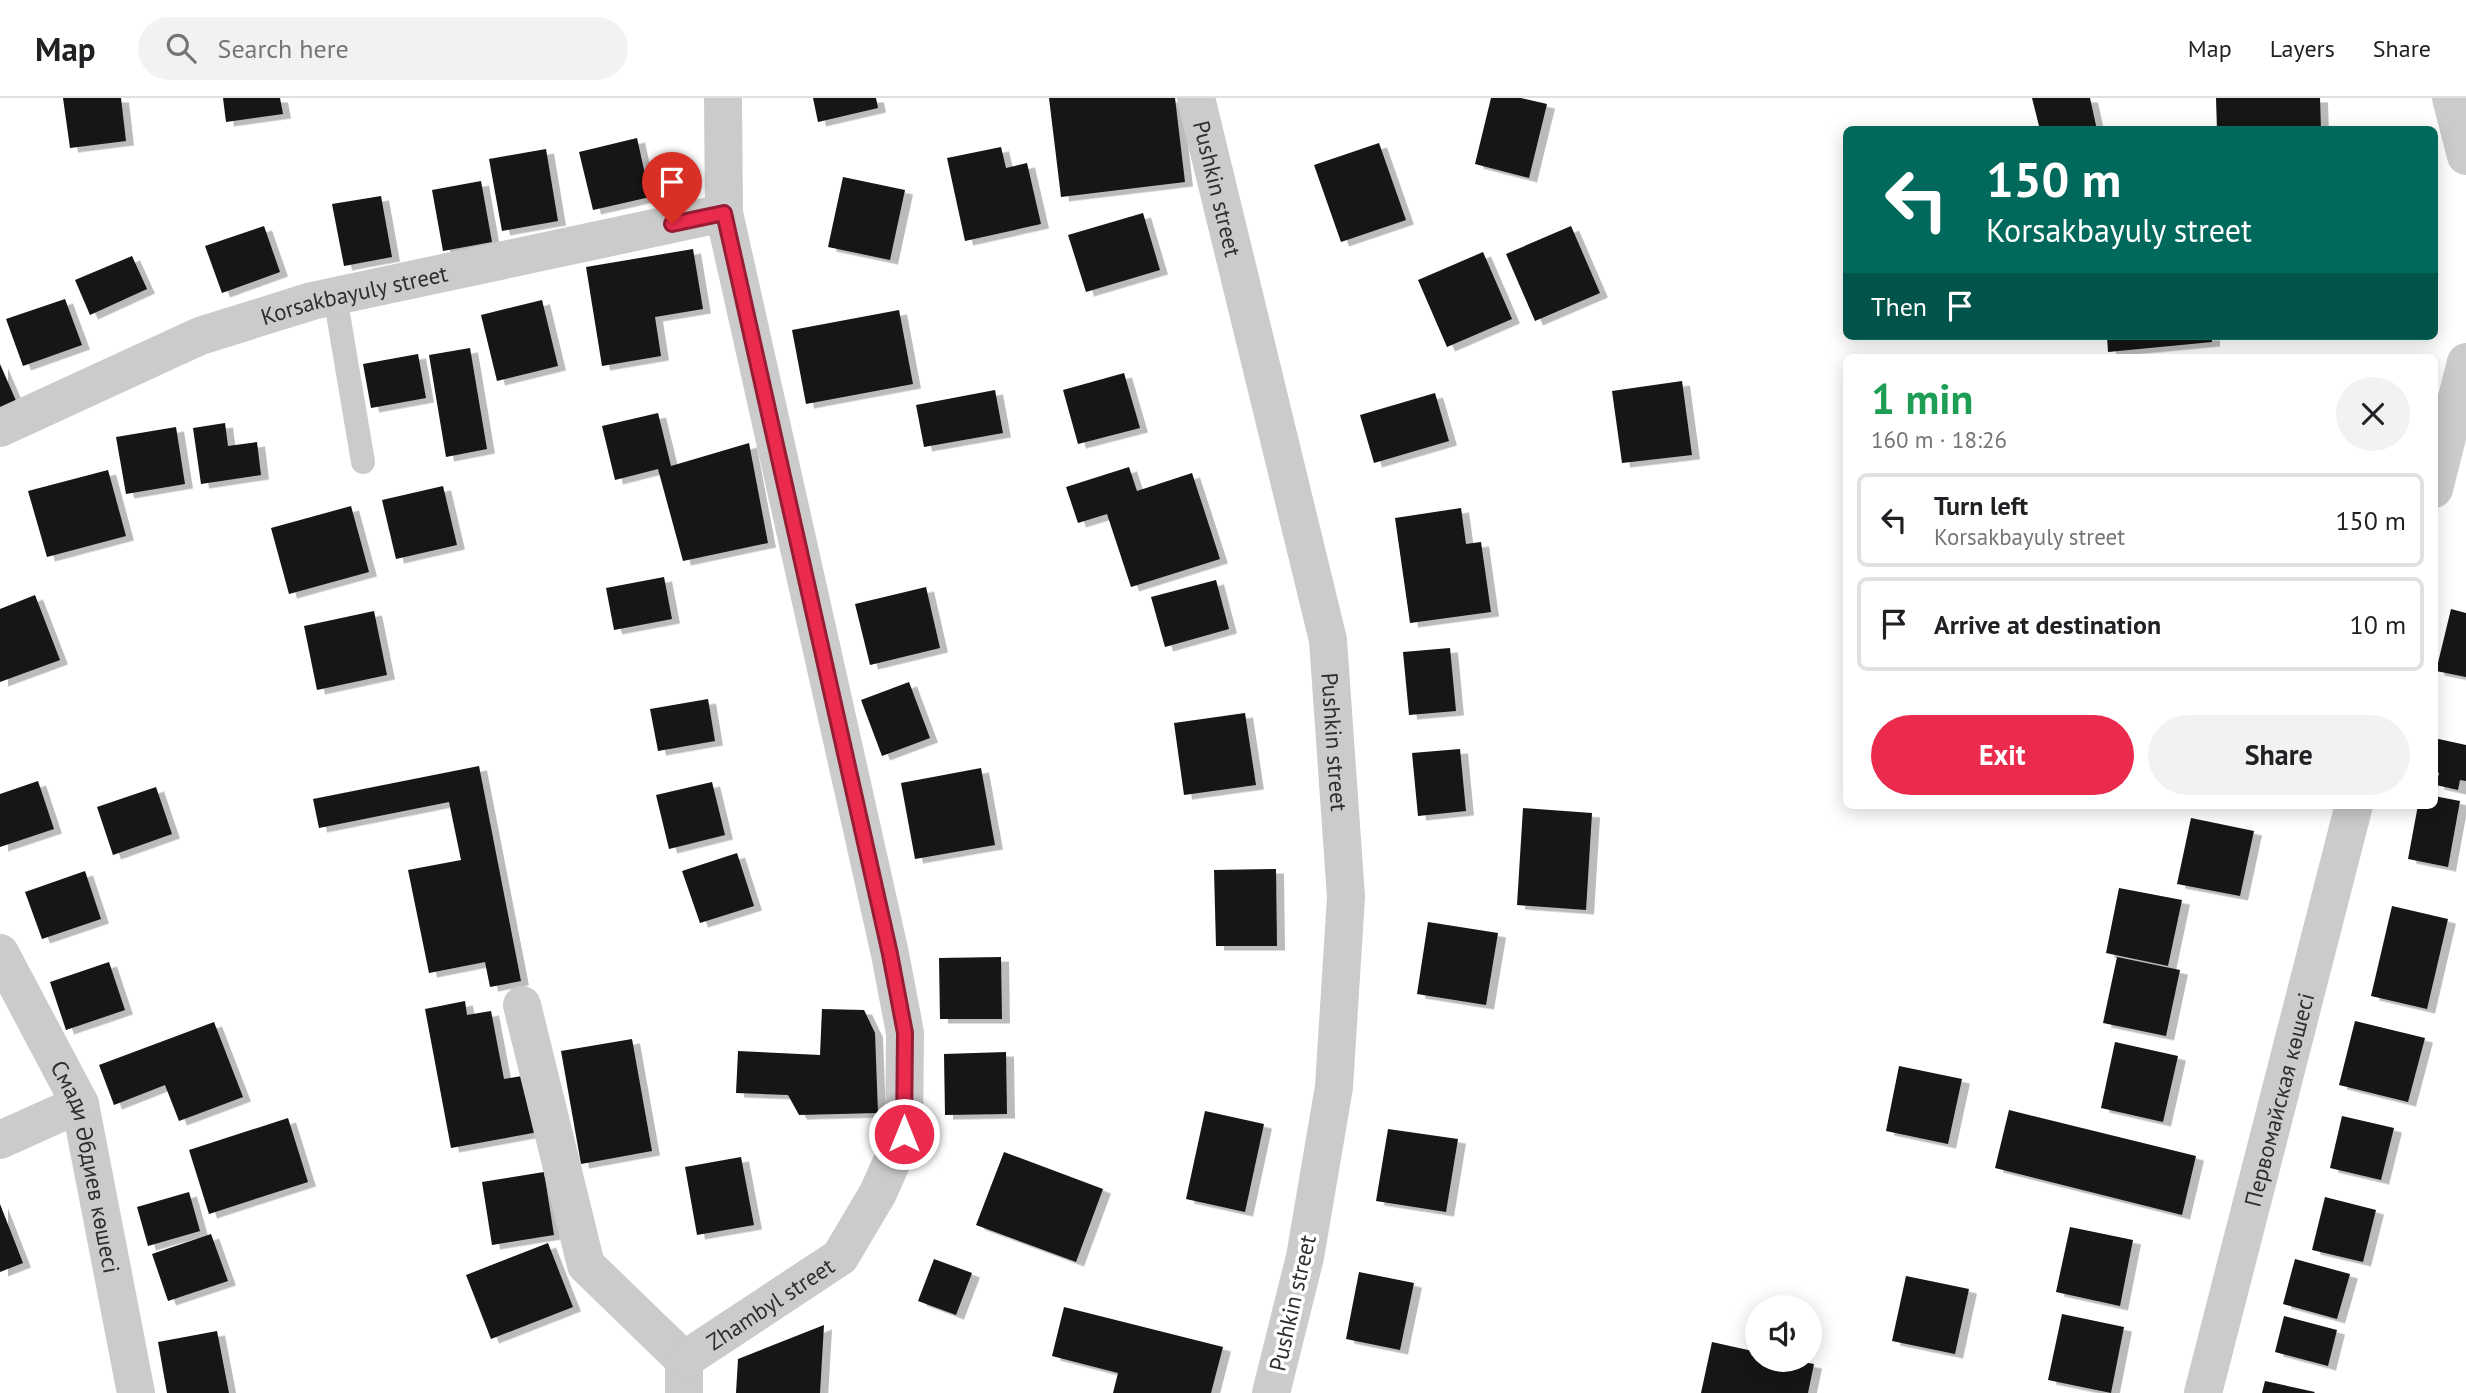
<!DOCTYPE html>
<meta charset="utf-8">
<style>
body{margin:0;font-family:"PT Sans",sans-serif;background:#f2f2f2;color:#202124;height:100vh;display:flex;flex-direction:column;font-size:26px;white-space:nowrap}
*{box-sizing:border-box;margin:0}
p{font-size:23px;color:#757577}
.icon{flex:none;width:38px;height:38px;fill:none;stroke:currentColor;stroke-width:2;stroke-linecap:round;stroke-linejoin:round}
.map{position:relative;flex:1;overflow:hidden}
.sheet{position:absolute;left:1843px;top:256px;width:595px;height:455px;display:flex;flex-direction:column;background:#fff;border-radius:10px;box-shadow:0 4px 18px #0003}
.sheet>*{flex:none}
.banner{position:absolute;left:1843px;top:28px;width:595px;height:214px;border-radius:10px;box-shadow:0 4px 18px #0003;background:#00695c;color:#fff;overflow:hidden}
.buttons{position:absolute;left:1745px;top:1197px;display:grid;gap:14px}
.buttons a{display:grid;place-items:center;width:77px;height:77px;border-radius:50%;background:#fff;box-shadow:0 4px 18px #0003;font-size:35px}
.pin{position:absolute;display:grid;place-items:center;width:60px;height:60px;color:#fff;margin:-72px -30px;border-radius:50% 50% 50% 0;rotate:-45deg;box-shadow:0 0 7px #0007}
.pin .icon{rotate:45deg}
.me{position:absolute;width:77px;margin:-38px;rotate:0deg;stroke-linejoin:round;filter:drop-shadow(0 0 5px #0008)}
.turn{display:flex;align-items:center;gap:24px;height:147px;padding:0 28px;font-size:32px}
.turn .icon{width:91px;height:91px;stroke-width:2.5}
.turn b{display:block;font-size:49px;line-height:60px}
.then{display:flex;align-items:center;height:66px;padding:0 28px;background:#0003;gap:14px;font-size:26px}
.round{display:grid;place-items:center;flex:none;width:74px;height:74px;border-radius:37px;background:#f2f2f2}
.overview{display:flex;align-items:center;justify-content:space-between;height:119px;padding:0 28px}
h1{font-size:42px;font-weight:700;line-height:52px;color:#1e9e55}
.cta{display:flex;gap:14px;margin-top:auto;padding:14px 28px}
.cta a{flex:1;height:80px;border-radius:42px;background:#ea2b4e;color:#fff;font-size:28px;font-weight:700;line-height:80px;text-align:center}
.cta a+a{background:#f2f2f2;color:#202124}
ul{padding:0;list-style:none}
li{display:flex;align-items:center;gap:21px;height:94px;margin:0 14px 10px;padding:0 14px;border:4px solid #e0e0e0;border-radius:10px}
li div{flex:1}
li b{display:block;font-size:26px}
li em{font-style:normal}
header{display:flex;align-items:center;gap:42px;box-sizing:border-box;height:98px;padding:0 35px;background:#fff;border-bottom:2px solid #e0e0e0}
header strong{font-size:33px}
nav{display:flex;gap:38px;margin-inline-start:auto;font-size:24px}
.search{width:490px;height:63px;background:#f2f2f2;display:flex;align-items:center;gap:18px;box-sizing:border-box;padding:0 24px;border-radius:38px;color:#757577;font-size:26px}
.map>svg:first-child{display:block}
.building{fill:#151515;filter:url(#shadow)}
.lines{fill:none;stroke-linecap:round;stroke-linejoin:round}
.lane{stroke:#cbcbcb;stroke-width:24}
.street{stroke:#cbcbcb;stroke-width:38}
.route-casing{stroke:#981c33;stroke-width:18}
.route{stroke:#ea2b4e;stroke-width:12}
.labels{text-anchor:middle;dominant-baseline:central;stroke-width:7;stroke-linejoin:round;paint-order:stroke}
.street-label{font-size:23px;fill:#2e2e2e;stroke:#fff}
</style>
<header>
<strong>Map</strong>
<div class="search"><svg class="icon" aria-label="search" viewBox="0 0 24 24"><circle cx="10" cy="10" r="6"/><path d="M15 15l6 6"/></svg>Search here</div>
<nav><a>Map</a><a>Layers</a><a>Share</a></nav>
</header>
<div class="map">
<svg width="2466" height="1295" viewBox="0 0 2466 1295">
<defs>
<filter id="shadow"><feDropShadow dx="8" dy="4.5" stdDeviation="0" flood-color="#0004"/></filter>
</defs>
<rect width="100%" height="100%" fill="#fff"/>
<path class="building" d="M63,0H121L126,43L70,50Z
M223,0H280L283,16L226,24Z
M813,0H876L878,10L818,24Z
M1049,0H1175L1185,84L1061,99Z
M1491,0H1521L1547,6L1529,80L1475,66Z
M2032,0H2090L2097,32H2040Z
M2216,0H2320L2321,32H2217Z
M637,40L650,99L593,112L579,54Z
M1379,45L1406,122L1341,144L1314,67Z
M1001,49L1006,70L1027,65L1041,126L965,143L947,60Z
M546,51L558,123L502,133L489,61Z
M843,79L905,92L890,162L828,149Z
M481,83L492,144L443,153L432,92Z
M381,98L392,159L344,168L332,106Z
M1143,115L1160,172L1086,194L1068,137Z
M264,128L280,174L222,195L205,148Z
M1571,128L1600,195L1535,223L1506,156Z
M693,151L703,211L655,219L661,258L602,268L586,169Z
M1483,154L1512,221L1447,249L1418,182Z
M132,158L147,191L90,217L75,182Z
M65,201L82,247L23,268L6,221Z
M542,202L558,268L497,283L481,217Z
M899,212L913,286L806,306L792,232Z
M2107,238H2212V244L2108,254Z
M470,250L487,351L446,359L429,257Z
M418,256L426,300L371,310L363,266Z
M0,266L17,305L0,312Z
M1124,275L1140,330L1078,346L1063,292Z
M1682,283L1692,357L1622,365L1612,293Z
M995,292L1003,335L924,349L916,307Z
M1435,295L1449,343L1374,365L1360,317Z
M658,315L671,368L749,345L768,445L683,463L658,371L615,382L602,328Z
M225,325L228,348L257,344L261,377L201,386L193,330Z
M176,329L185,386L126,396L116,339Z
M1129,369L1137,393L1192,375L1220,461L1131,489L1107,416L1078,425L1066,389Z
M108,372L126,438L47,459L28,393Z
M443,388L457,447L396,461L382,402Z
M351,408L369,474L289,496L271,430Z
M1461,410L1466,446L1481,444L1491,514L1410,525L1395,420Z
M664,479L672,521L614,532L606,490Z
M1216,482L1229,531L1165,549L1151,499Z
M926,489L940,550L870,567L855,506Z
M35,497L60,562L0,584V511Z
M2451,511L2466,515V579L2436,573Z
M374,513L387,577L317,592L304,528Z
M1450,550L1456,613L1409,617L1403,554Z
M909,584L930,640L882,658L861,602Z
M708,601L715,643L658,653L650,611Z
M1245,615L1256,687L1184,697L1174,625Z
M2434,640L2466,647V683L2460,682L2458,692L2436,687L2439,675L2434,674Z
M1460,651L1466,713L1418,718L1412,655Z
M479,668L521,883L490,889L485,864L429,875L408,772L461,762L449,704L319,730L313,701Z
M981,670L995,747L915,761L901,685Z
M38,683L54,731L0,749V696Z
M712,684L725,737L669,751L656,697Z
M156,689L172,736L113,757L97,709Z
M2434,698L2460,703L2448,769L2408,761L2418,707H2434Z
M1523,710L1592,715L1586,812L1517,807Z
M2191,720L2254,733L2240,798L2177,786Z
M737,755L754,808L700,825L682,773Z
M1276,771L1277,848H1216L1214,772Z
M85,773L101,821L42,841L25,794Z
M2119,790L2182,802L2168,868L2106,855Z
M2392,808L2448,821L2427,911L2371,898Z
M1428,824L1498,835L1486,907L1417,896Z
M1001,859L1002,921H940L939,860Z
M2117,859L2180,872L2166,938L2103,925Z
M109,864L125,912L66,932L50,884Z
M465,903L467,917L491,913L504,981L528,977L538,1034L451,1050L425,911Z
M822,911L864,912L875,935L878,1015L799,1017L788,997L736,995L738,953L820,957Z
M2355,923L2425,940L2408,1004L2339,987Z
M214,924L243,999L179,1023L165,987L114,1007L99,967Z
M632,941L652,1053L581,1066L561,953Z
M2115,944L2178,958L2163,1024L2101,1010Z
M1006,954L1007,1016L945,1017L944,956Z
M1899,968L1962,981L1948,1046L1886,1033Z
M2009,1012L2196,1058L2182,1117L1995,1070Z
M1205,1013L1264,1026L1245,1114L1186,1101Z
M2342,1018L2394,1030L2381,1082L2330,1070Z
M288,1020L308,1084L209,1116L189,1052Z
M1388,1031L1458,1041L1446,1114L1376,1103Z
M1004,1054L1103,1091L1076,1164L976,1127Z
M741,1059L754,1127L697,1137L685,1069Z
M544,1074L554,1137L492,1147L482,1084Z
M189,1094L200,1133L148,1148L137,1109Z
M2325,1099L2376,1112L2363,1164L2312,1152Z
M0,1106L23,1165L0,1174Z
M2070,1129L2133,1142L2120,1208L2056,1194Z
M211,1136L228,1183L168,1203L152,1156Z
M548,1145L573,1209L491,1241L466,1177Z
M934,1161L972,1175L956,1217L918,1203Z
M2295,1161L2350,1176L2337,1221L2283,1206Z
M1359,1174L1414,1185L1400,1252L1346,1241Z
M1906,1178L1969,1191L1955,1256L1892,1243Z
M1064,1209L1223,1249L1211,1295H1113L1118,1275L1052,1258Z
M2062,1216L2124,1229L2111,1295L2048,1282Z
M2284,1218L2337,1232L2328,1268L2275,1254Z
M824,1227L820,1295H736L738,1261Z
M217,1233L229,1295H167L158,1244Z
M1712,1244L1757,1254V1262H1792L1814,1266L1808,1295H1701Z
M2265,1283L2315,1294L2314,1295H2262Z"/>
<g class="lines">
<path class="lane" d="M335,198L363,364"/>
<g class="street">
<path id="s1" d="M1196,0L1328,542L1346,799L1334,989L1305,1159L1271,1295"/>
<path d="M2451,0L2466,58"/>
<path id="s2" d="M0,330L200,238L312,203L724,115"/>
<path d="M2434,391L2466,264"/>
<path id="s3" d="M0,855L80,1006L136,1295"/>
<path d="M522,907L586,1167L684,1262V1295"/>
<path d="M0,1042L80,1006"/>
<path id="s4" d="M684,1262L840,1159L878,1095L904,1036L905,935L890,856L724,115L723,0"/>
<path id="s5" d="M2203,1295L2354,707"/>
</g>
</g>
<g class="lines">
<defs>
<path id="route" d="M672,126L724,115L890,856L905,935L904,1036"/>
</defs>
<use href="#route" class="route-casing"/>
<use href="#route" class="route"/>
</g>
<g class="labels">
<g class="street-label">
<text stroke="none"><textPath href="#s1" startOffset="93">Pushkin street</textPath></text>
<text stroke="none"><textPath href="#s2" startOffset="380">Korsakbayuly street</textPath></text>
<text stroke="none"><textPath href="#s1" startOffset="660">Pushkin street</textPath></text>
<text stroke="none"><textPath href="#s5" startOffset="303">Первомайская көшесі</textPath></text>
<text stroke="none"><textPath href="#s3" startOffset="233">Смади Әбдиев көшесі</textPath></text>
<text stroke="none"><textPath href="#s4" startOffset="103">Zhambyl street</textPath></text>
<text transform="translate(1292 1205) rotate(-77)">Pushkin street</text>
</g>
</g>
</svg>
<div class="buttons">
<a><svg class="icon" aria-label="sound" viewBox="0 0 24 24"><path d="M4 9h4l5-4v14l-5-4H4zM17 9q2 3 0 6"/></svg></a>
</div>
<div class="pin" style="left:672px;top:126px;background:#d93025"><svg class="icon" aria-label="arrive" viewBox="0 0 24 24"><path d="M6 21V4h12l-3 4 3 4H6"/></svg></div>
<svg class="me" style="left:904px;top:1036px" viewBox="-20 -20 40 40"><circle r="17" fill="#ea2b4e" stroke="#fff" stroke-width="3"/><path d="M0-11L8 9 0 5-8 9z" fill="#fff"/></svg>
<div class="banner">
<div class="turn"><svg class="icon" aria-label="left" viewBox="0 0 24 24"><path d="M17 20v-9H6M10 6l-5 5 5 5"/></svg><div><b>150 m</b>Korsakbayuly street</div></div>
<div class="then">Then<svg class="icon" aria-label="arrive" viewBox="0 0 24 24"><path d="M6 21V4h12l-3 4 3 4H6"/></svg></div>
</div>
<section class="sheet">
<div class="overview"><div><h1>1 min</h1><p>160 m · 18:26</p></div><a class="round"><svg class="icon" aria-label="close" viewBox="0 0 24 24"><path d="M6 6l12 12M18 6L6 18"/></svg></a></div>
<ul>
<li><svg class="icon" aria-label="left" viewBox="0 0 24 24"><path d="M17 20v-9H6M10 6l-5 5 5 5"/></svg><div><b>Turn left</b><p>Korsakbayuly street</p></div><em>150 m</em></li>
<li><svg class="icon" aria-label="arrive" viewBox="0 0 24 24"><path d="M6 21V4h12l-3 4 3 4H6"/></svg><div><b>Arrive at destination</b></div><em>10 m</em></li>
</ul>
<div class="cta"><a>Exit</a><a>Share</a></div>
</section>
</div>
